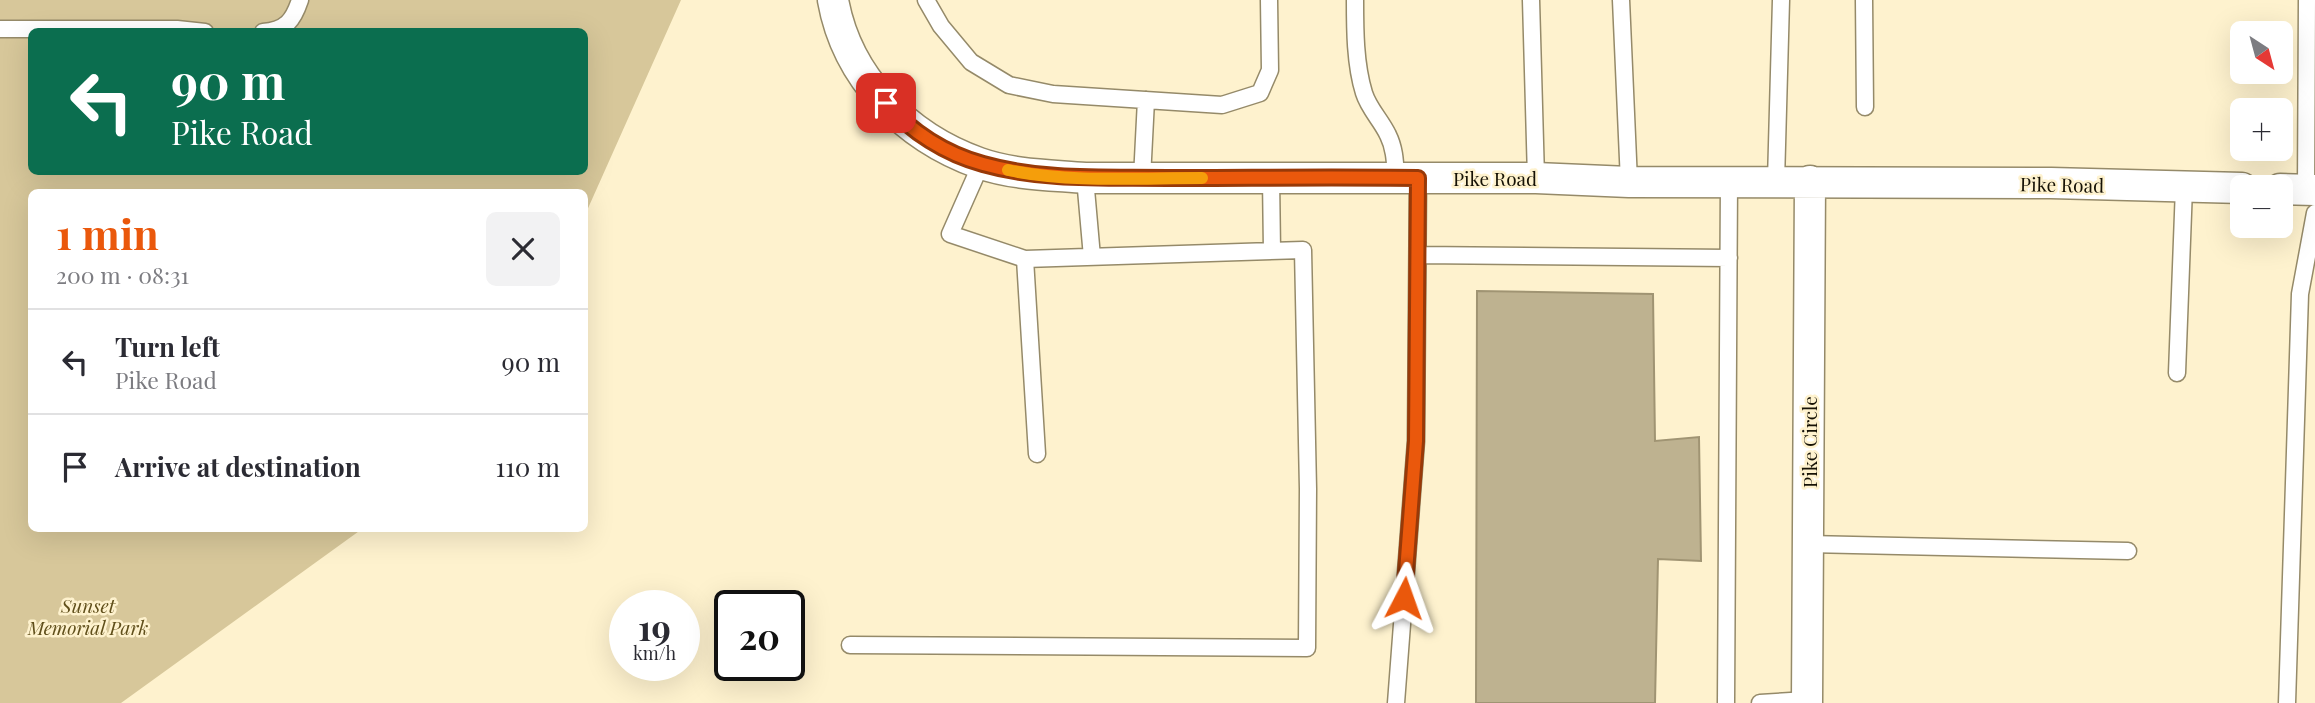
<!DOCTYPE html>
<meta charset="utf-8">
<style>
body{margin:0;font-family:"Playfair Display",serif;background:#f2f2f3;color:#2b2b33;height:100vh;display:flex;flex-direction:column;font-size:26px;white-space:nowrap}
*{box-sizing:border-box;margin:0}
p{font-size:23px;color:#7c7c81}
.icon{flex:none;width:38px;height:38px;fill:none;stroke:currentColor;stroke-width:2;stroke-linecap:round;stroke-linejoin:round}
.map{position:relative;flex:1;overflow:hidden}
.side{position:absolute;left:28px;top:189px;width:560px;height:343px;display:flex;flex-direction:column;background:#fff;border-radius:10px;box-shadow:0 7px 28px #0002}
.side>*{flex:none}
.guide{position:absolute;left:28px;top:28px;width:560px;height:147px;border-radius:10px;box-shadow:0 7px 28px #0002;background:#0b6e4f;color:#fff;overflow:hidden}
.needle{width:46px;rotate:144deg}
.fabs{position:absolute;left:2230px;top:21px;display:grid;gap:14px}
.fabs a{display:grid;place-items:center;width:63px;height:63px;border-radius:10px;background:#fff;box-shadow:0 7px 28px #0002;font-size:35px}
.speed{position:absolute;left:609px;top:590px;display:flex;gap:14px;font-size:35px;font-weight:700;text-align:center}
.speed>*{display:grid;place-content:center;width:91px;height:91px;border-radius:50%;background:#fff;box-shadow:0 7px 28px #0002;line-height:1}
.speed small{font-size:18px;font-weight:400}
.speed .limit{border:4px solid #111;border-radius:10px;background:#fff;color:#111}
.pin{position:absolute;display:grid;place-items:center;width:60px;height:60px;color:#fff;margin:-30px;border-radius:14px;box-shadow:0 4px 10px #0006}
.me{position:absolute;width:77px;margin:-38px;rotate:4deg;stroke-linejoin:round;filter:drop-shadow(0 0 5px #0008)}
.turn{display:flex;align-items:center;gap:24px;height:147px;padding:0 28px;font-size:32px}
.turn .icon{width:91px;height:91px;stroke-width:2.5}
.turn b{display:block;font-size:49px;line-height:60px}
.round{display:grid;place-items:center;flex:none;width:74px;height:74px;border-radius:10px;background:#f2f2f3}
.overview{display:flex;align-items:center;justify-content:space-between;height:119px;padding:0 28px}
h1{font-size:42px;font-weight:700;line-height:52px;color:#ea580c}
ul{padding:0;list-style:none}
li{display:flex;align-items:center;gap:21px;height:105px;padding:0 28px;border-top:2px solid #e1e1e2}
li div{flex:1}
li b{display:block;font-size:26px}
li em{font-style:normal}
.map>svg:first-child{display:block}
.green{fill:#d7c79a;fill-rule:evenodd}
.building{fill:#beb290;stroke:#a09473;stroke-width:2}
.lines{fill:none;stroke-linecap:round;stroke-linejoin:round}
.lane-casing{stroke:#958a69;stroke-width:19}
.street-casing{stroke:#958a69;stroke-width:33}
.lane{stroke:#fff;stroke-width:16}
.street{stroke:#fff;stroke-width:30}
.route-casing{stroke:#983908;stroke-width:18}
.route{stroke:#ea580c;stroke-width:12}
.slow{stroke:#f59e0b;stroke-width:12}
.labels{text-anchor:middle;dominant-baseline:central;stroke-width:5;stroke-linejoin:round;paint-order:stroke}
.street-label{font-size:19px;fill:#151105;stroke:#fef2ce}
.park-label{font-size:19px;font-style:italic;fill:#604f1b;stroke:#fef2ce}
</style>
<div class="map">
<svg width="2315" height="703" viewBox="0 0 2315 703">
<rect width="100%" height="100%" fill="#fef2ce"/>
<path class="green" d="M0,0H681L585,215L584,192H32V528L362,529L121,703H0ZM32,32H584V172H32Z"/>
<path class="building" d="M1477,291L1653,294L1655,441L1699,437L1701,561L1658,559L1655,703H1476Z"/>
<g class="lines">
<defs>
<path id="lane" d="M926,0L941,26L971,62L1009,85L1053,94L1222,105L1260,93L1270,70L1269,0
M1355,0C1355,29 1355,64 1364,93C1369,109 1381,120 1388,135C1395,149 1395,163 1396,178
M1531,0L1536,178
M1621,0L1629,182
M1864,0L1865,107
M0,29H177L205,32
M263,32C286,30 293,21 300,0
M1085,178L1092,257
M1142,178L1146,100
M1271,178L1272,251
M1776,181L1781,0
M2306,190L2307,0
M1418,255L1729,258
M1025,259L1037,454
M2177,373L2184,187
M1808,544L2128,551
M850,645L1307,648L1308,489L1303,250L1025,259L950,234L981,164
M1396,703L1416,441L1418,178
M1726,703L1729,181
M1760,703L1807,700
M2287,703L2300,294L2315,213"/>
<path id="street" d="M833,0C847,78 906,137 979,163C1013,175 1050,175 1085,178H1536L1629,182L2051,183L2242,188
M2280,189L2315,190
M1807,703L1810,181"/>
</defs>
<use href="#lane" class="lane-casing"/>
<use href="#street" class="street-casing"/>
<use href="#lane" class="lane"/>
<use href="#street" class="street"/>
</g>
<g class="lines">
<defs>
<path id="route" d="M886,103C911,132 946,154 983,164C1043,181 1107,177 1168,178C1252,178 1335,177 1418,178L1416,441L1404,598"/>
</defs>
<use href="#route" class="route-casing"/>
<use href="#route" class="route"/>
<path class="slow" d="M1008,170C1070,183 1138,178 1202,178"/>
</g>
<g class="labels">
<g class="street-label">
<text x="1495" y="178">Pike Road</text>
<text transform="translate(2062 184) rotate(1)">Pike Road</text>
<text transform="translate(1809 442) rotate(-90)">Pike Circle</text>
</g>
<g class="park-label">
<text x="88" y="605">Sunset<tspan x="88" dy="22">Memorial Park</tspan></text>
</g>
</g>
</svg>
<div class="fabs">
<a><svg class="needle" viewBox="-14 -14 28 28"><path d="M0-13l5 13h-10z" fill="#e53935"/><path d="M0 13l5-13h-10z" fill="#7c7c81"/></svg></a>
<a>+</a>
<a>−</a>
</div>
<div class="speed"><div>19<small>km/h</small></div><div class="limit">20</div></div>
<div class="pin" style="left:886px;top:103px;background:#d93025"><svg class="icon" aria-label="arrive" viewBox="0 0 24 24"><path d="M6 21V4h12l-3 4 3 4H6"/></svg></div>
<svg class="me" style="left:1404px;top:598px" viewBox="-20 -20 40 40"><path d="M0-17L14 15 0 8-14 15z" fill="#ea580c" stroke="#fff" stroke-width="4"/></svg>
<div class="guide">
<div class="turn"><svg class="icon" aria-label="left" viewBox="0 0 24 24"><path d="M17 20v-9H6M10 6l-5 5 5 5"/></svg><div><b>90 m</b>Pike Road</div></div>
</div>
<section class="side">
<div class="overview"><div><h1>1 min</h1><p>200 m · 08:31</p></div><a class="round"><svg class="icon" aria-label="close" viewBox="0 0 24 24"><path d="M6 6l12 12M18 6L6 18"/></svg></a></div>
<ul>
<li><svg class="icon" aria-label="left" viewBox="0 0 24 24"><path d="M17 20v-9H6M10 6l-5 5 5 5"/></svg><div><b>Turn left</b><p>Pike Road</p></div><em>90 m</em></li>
<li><svg class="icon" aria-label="arrive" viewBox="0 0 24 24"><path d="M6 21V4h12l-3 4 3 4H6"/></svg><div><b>Arrive at destination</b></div><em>110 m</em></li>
</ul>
</section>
</div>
